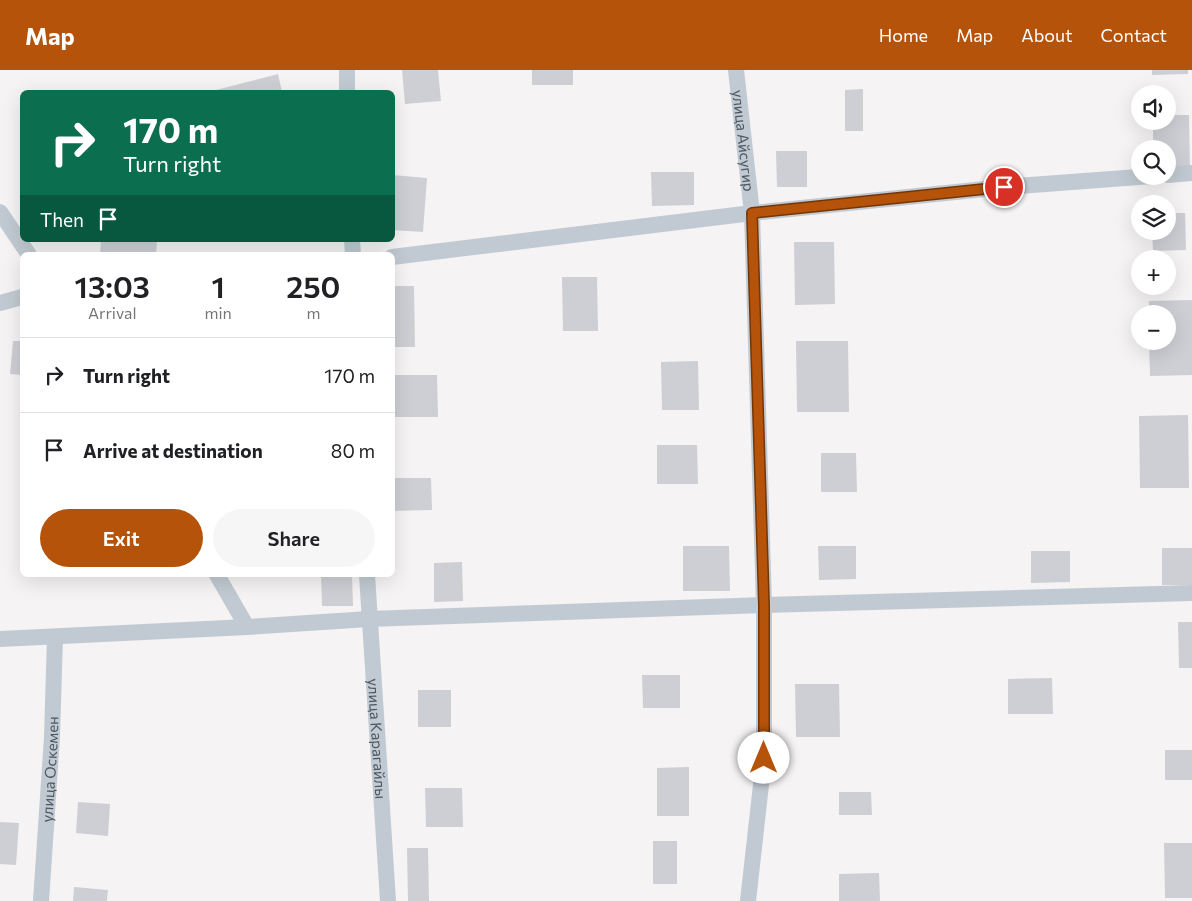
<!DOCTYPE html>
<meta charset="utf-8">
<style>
body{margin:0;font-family:Commissioner,sans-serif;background:#f6f6f6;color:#202124;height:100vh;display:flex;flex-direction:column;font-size:19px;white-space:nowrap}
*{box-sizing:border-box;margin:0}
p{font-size:16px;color:#757577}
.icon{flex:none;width:28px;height:28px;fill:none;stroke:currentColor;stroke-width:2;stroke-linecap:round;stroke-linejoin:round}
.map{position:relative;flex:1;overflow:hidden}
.sheet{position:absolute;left:20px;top:182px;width:375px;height:325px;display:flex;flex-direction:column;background:#fff;border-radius:8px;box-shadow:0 5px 20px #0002}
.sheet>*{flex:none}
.top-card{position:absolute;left:20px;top:20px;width:375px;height:152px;border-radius:8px;box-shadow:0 5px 20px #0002;background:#0b6e4f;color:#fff;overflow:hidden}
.controls{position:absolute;left:1131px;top:15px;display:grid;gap:10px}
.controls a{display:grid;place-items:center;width:45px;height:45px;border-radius:50%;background:#fff;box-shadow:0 5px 20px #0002;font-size:25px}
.pin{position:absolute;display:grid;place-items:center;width:42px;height:42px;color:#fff;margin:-21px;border:2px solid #fff;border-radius:50%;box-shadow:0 1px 5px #0007}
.me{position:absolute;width:55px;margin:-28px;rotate:0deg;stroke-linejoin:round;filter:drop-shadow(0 0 4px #0008)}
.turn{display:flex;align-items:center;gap:18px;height:105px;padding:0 20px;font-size:22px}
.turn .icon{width:65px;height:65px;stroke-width:2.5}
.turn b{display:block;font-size:35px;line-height:42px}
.then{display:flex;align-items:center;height:48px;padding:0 20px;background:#0003;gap:10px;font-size:19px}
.eta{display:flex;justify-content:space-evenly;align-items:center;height:85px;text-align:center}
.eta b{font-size:30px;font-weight:600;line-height:35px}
.cta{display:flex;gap:10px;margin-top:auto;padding:10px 20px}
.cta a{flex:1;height:58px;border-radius:30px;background:#b45309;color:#fff;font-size:20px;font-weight:600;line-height:58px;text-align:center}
.cta a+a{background:#f6f6f6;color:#202124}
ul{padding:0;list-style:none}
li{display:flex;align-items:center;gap:15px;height:75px;padding:0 20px;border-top:1px solid #e0e0e0}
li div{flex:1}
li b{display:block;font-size:19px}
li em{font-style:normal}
header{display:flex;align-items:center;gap:30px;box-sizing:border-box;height:70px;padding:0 25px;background:#b45309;color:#fff}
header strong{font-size:24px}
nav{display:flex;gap:28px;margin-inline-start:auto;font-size:18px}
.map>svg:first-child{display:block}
.building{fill:#cdcfd5}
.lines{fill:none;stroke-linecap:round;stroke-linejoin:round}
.minor{stroke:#c1cad2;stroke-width:16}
.route-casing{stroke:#753606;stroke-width:12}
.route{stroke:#b45309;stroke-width:9}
.labels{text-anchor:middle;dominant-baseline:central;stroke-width:4;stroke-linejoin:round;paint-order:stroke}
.street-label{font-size:15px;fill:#4a5661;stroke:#fff}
</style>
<header>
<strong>Map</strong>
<nav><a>Home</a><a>Map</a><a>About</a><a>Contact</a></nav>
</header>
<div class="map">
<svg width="1192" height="831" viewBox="0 0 1192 831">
<rect width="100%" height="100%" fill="#f5f3f3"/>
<path class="building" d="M402,0H438L441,31L405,34Z
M532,0H573V15H532Z
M1152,0H1188V4L1152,5Z
M278,4L282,22H216V20Z
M863,19V61H845V20Z
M1168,45H1189L1190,99H1168V79H1153V51H1168Z
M776,81H807V117H777Z
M651,102H694V135L652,136Z
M392,105L427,108L423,162L392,160Z
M1168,143H1185L1186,180L1153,181L1152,161H1168Z
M101,170H157L156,185H100Z
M794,172H834L835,234L795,235Z
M562,207H597L598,261H563Z
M392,216H414L415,277H392Z
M1192,230V305L1150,306L1149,271H1168V244H1149V231Z
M13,271H22V305L10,304Z
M796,271H848L849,342H797Z
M698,291L699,340H662L661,292Z
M394,305H437L438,347H394Z
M1188,345L1189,418H1140L1139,346Z
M657,375H697L698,414H657Z
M821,383H856L857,422H821Z
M392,408H431L432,440L392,441Z
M683,476H729L730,521H683Z
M818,476H856V509L819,510Z
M1162,478H1192V515H1162Z
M1031,481H1070V512L1031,513Z
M462,492L463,531L434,532V493Z
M321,505H352L353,536H322Z
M1178,552H1192V598H1179Z
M642,605H680V638H643Z
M1052,608L1053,644H1008V609Z
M795,614H839L840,667H796Z
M418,620H451V657H418Z
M1165,680H1192V710H1165Z
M689,697V746H657V698Z
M425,718H462L463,757H426Z
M839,722H871L872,745H839Z
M78,732L110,734L108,766L76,763Z
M0,752L19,753L16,795L0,794Z
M653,771H677V814H653Z
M1164,773H1192V828H1165Z
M407,778H428L429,831H408Z
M879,803L880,831H839V804Z
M74,817L108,820L107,831H73Z"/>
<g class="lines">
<g class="minor">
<path d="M347,0V22"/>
<path id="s1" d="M736,0L752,143L764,535V688L748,831"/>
<path d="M1168,105L1192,103"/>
<path d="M0,142L29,185"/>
<path d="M352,170L353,185"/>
<path d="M392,187L752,143L1004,117L1152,106"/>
<path d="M0,233L22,227"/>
<path d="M217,505L247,557"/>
<path id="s2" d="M367,505L388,831"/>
<path d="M0,569L247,557L369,549L764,535L1192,523"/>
<path id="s3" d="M41,831L52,667L55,567"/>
</g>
</g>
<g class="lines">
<defs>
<path id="route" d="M764,688V535L752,143L1004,117"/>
</defs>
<use href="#route" class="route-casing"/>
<use href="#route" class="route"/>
</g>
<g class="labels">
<g class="street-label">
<text stroke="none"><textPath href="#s1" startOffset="71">улица Айсугир</textPath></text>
<text stroke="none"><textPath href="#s2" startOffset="164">улица Карагайлы</textPath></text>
<text stroke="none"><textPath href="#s3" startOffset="132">улица Оскемен</textPath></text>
</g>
</g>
</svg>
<div class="controls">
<a><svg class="icon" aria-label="sound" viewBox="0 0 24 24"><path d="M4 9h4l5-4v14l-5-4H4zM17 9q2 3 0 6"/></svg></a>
<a><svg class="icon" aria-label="search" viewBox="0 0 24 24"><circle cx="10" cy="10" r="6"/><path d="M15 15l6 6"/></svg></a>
<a><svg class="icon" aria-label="layers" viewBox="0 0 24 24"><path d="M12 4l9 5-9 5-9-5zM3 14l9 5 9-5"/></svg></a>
<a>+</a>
<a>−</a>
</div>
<div class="pin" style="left:1004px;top:117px;background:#d93025"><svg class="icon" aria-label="arrive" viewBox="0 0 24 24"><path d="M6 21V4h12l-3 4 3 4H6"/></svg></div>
<svg class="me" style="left:764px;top:688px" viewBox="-20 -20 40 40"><circle r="19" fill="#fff"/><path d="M0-13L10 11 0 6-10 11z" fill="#b45309"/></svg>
<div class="top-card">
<div class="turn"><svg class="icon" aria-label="right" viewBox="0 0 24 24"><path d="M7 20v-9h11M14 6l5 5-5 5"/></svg><div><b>170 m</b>Turn right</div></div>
<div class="then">Then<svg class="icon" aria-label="arrive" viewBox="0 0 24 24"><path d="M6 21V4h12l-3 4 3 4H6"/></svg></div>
</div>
<section class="sheet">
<div class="eta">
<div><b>13:03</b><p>Arrival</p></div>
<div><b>1</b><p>min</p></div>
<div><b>250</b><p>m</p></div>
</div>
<ul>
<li><svg class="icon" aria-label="right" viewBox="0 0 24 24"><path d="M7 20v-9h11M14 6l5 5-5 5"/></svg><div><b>Turn right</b></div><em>170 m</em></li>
<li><svg class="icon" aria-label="arrive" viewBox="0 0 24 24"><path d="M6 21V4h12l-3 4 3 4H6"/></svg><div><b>Arrive at destination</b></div><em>80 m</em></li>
</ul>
<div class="cta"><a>Exit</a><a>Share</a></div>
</section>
</div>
